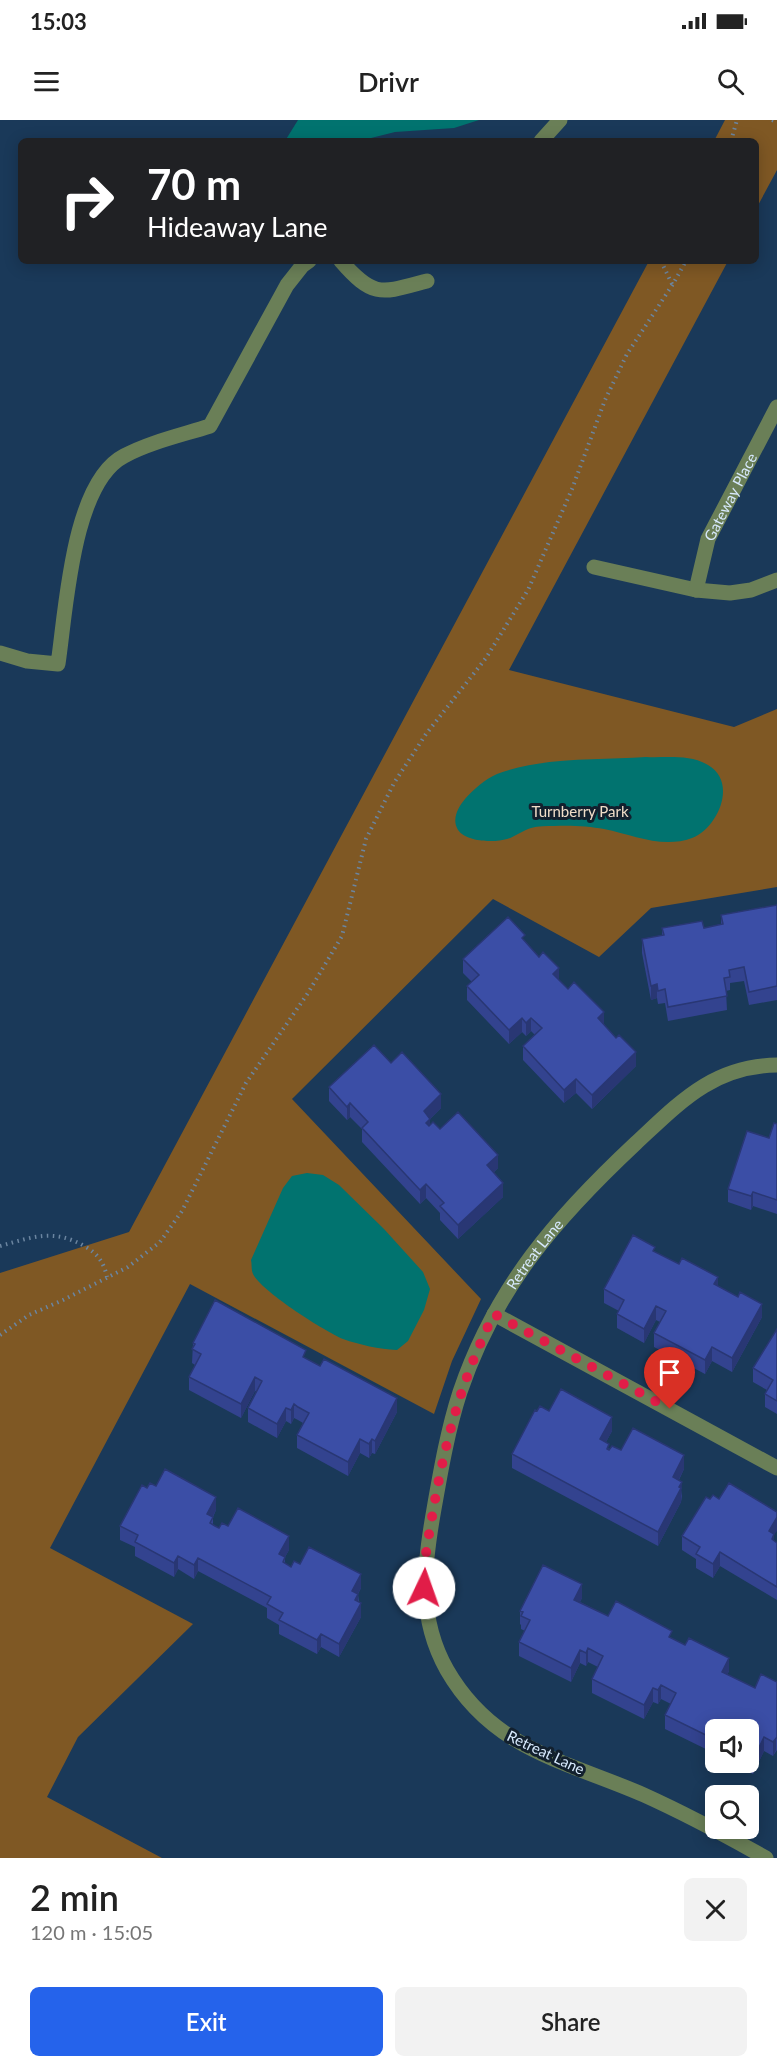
<!DOCTYPE html>
<meta charset="utf-8">
<style>
body{margin:0;font-family:Lato,sans-serif;background:#f2f2f2;color:#222;height:100vh;display:flex;flex-direction:column;font-size:22px;white-space:nowrap}
*{box-sizing:border-box;margin:0}
p{font-size:20px;color:#767676}
.icon{flex:none;width:33px;height:33px;fill:none;stroke:currentColor;stroke-width:2;stroke-linecap:round;stroke-linejoin:round}
.map{position:relative;height:1738px;overflow:hidden}
.drawer{display:flex;flex-direction:column;background:#fff;flex:1}
.drawer>*{flex:none}
.guide{position:absolute;left:18px;top:18px;width:741px;height:126px;border-radius:9px;box-shadow:0 3px 15px #0003;background:#202124;color:#fff;overflow:hidden}
.tools{position:absolute;left:705px;top:1599px;display:grid;gap:12px}
.tools a{display:grid;place-items:center;width:54px;height:54px;border-radius:9px;background:#fff;box-shadow:0 3px 15px #0003;font-size:30px}
.pin{position:absolute;display:grid;place-items:center;width:51px;height:51px;color:#fff;margin:-62px -26px;border-radius:50% 50% 50% 0;rotate:-45deg;box-shadow:0 0 6px #0007}
.pin .icon{rotate:45deg}
.me{position:absolute;width:66px;margin:-33px;rotate:3deg;stroke-linejoin:round;filter:drop-shadow(0 0 4px #0008)}
.turn{display:flex;align-items:center;gap:21px;height:126px;padding:0 30px;font-size:27px}
.turn .icon{width:78px;height:78px;stroke-width:2.5}
.turn b{display:block;font-size:42px;line-height:51px}
.round{display:grid;place-items:center;flex:none;width:63px;height:63px;border-radius:9px;background:#f2f2f2}
.overview{display:flex;align-items:center;justify-content:space-between;height:102px;padding:0 30px}
h1{font-size:36px;font-weight:600;line-height:45px}
.cta{display:flex;gap:12px;margin-top:auto;padding:12px 30px}
.cta a{flex:1;height:69px;border-radius:9px;background:#2563eb;color:#fff;font-size:24px;font-weight:600;line-height:69px;text-align:center}
.cta a+a{background:#f2f2f2;color:#222}
.status{display:flex;justify-content:space-between;align-items:center;height:42px;padding:0 30px;background:#fff;direction:ltr}
.status svg{height:16px;fill:currentColor}
header{display:flex;justify-content:space-between;align-items:center;height:78px;padding:0 30px;background:#fff;font-size:27px;font-weight:600}
.map>svg:first-child{display:block}
.green{fill:#7f5824}
.water{fill:#01736f}
.lines{fill:none;stroke-linecap:round;stroke-linejoin:round}
.path{stroke:#6b85a0;stroke-width:4;stroke-dasharray:1.5 4.5;stroke-linecap:butt}
.minor{stroke:#6a7f57;stroke-width:15}
.wall{fill:#33438f}
.shaded-wall{fill:#293774}
.building{fill:#3b4ea6;stroke:#293774;stroke-width:1.5}
.route{stroke:#e11d48;stroke-width:10;stroke-dasharray:0 18}
.labels{text-anchor:middle;dominant-baseline:central;stroke-width:6;stroke-linejoin:round;paint-order:stroke}
.street-label{font-size:15px;fill:#d7e9fd;stroke:#12202e}
.park-label{font-size:15px;fill:#f1dec9;stroke:#12202e}
</style>
<div class="status"><b>15:03</b><svg viewBox="0 0 49 12"><path d="M0 12V9h3v3zM5 12V6h3v6zM10 12V3h3v9zM15 12V0h3v12zM26 1h20v11H26zM47 4h2v5h-2z"/></svg></div>
<header><svg class="icon" aria-label="menu" viewBox="0 0 24 24"><path d="M4 6h16M4 12h16M4 18h16"/></svg>Drivr<svg class="icon" aria-label="search" viewBox="0 0 24 24"><circle cx="10" cy="10" r="6"/><path d="M15 15l6 6"/></svg></header>
<div class="map">
<svg width="777" height="1738" viewBox="0 0 777 1738">
<rect width="100%" height="100%" fill="#1a3959"/>
<path class="green" d="M725,0H777V50L756,89V21H714Z
M649,141H728L509,550L734,607L777,589V767L651,788L599,837L493,779L292,979L481,1179L452,1241L434,1294L190,1164L50,1428L193,1504L78,1617L47,1677L162,1738H0V1153L129,1112Z"/>
<path class="water" d="M298,0H479L454,8L395,12L359,21H285Z
M646,637C666,638 690,634 708,645C738,662 718,708 692,718C662,729 634,715 604,709C589,706 569,705 554,706C547,706 538,706 531,708C523,710 515,717 507,719C494,723 463,722 457,708C452,698 459,686 465,679C473,670 485,659 497,654C541,637 599,640 646,637Z
M307,1053L323,1055L339,1065L384,1109L423,1152L430,1169L424,1190L408,1221L397,1230C379,1229 360,1225 343,1219C324,1211 261,1171 253,1154C251,1150 252,1144 251,1140L283,1068L292,1056Z"/>
<g class="lines">
<path class="path" d="M772,0L777,2
M731,21L737,0
M661,141L672,164
M0,1126C33,1117 54,1108 86,1127C98,1134 104,1143 107,1157
M0,1215L29,1195L63,1180L128,1147L160,1122L182,1091L246,963L308,873L342,816L366,719L394,663L426,614L486,538L528,470L572,369L605,280L627,234L673,164L686,141"/>
<g class="minor">
<path d="M541,21L560,0"/>
<path d="M341,141C374,179 382,173 427,161"/>
<path d="M594,447L696,470L730,473L751,470L777,460"/>
<path id="s1" d="M696,470L708,419L777,287"/>
<path d="M0,533L27,541L58,544C66,491 72,363 124,336C150,322 182,315 210,306L287,165L302,146L309,141"/>
<path d="M494,1194L777,1348"/>
<path id="s2" d="M766,1738C727,1716 686,1694 644,1675C566,1641 493,1630 447,1550C417,1497 424,1445 434,1389C441,1349 448,1309 460,1272C496,1166 557,1097 636,1023C680,982 713,946 777,945"/>
</g>
</g>
<path class="wall" d="M777,785V880L749,885L744,861L730,863V870L726,871L727,890L668,901L665,883L658,884L657,878L651,880L642,833V819L662,815V808H704L721,804V795Z
M525,822L559,860L604,905L636,946L592,989L576,973L564,983L523,940V926L535,915L531,911L526,916L522,912L509,924L467,880V866L472,862L463,853V839Z
M391,943L441,988L430,999V1004L440,1009L498,1048L493,1053L503,1077L458,1119L440,1100V1093L426,1078L420,1084L362,1022V1009L350,997L347,1000L329,981V967Z
M777,1004V1094L753,1086L751,1090L728,1082V1069L769,1018Z
M655,1132L718,1166L762,1197L732,1252L712,1241L705,1254L654,1227V1213L660,1202L656,1200L644,1223L617,1208V1194L619,1191L604,1183V1169Z
M777,1209V1294L765,1287V1274L767,1270L753,1262V1248Z
M193,1223L306,1239L397,1292L375,1334L372,1333L369,1338L360,1333L348,1356L297,1328V1315L303,1303L298,1300L294,1298L291,1304L286,1301L277,1318L248,1302V1288L257,1272L255,1271L241,1298L189,1270V1257L195,1245L192,1243Z
M537,1291H549L612,1311L606,1322L609,1330H621L684,1349L679,1360L682,1376L681,1382L658,1426L512,1348V1334Z
M156,1366L216,1390L213,1397V1405L219,1408L228,1406L289,1430L285,1437V1444L291,1447L300,1444L361,1468L358,1474L361,1497L339,1537L321,1527L317,1534L279,1514V1505L267,1498V1488L198,1451L194,1459L178,1449L174,1457L135,1436V1427L120,1420V1406L147,1368Z
M710,1379L774,1415V1421L777,1423V1480L720,1446L713,1458L696,1448V1439L682,1430V1416Z
M582,1478L580,1482L608,1496L672,1519L729,1551L727,1555L755,1568L777,1562V1630L773,1636L764,1631L753,1654L730,1642H748V1610H716V1634L665,1609V1595L671,1584L661,1579L658,1584L653,1582L644,1599L592,1573V1559L598,1547L588,1542L586,1546L580,1543L571,1562L519,1536V1522L525,1511L521,1509V1505L520,1504V1491Z"/>
<path class="shaded-wall" d="M559,848V862L553,854Z
M657,864V878L651,880V866Z
M604,892V906L598,898Z
M522,898V912L509,924V910Z
M531,898V911L526,916V903Z
M636,932V946L592,989V975Z
M576,959V973L564,983V970Z
M441,974V988L430,999V1012L426,1017L424,991Z
M350,983V997L347,1000V987Z
M498,1035V1048L487,1059V1045Z
M503,1063V1077L458,1119V1105Z
M426,1064V1078L420,1084V1070Z
M753,1072V1086L751,1090V1076Z
M718,1157V1171L714,1164Z
M762,1184V1197L732,1252V1238Z
M656,1186V1200L644,1223V1209Z
M712,1227V1241L705,1254V1240Z
M255,1257V1271L241,1298V1284Z
M397,1278V1292L375,1334V1321Z
M294,1284V1298L291,1304V1290Z
M286,1288V1301L277,1318V1304Z
M612,1297V1311L600,1333V1319Z
M360,1319V1333L348,1356V1342Z
M372,1319V1333L369,1338V1324Z
M684,1335V1349L673,1371V1357Z
M682,1362L681,1382L658,1426V1412Z
M216,1377V1390L207,1408V1394Z
M777,1397V1411L774,1415V1428L769,1411Z
M289,1416V1430L279,1447V1434Z
M720,1432V1446L713,1458V1444Z
M178,1436V1449L174,1457V1443Z
M198,1438V1451L194,1459V1445Z
M361,1454V1468L352,1485V1471Z
M582,1464V1478L574,1493V1480Z
M358,1474V1487L361,1483V1497L339,1537V1524Z
M321,1514V1527L317,1534V1520Z
M588,1528V1542L586,1546V1533Z
M580,1530V1543L571,1562V1548Z
M729,1538V1551L722,1566V1552Z
M661,1565V1579L658,1584V1570Z
M653,1568V1582L644,1599V1585Z
M776,1616V1630L773,1636V1622Z
M764,1617V1631L753,1654V1640Z"/>
<path class="building" d="M777,785V866L749,872L744,847L729,850L730,857L724,858L727,876L668,887L665,869L658,871L657,864L651,866L642,819L664,815L662,808L702,801L704,808L723,804L721,795Z
M508,797L525,815L522,818L539,837L543,832L559,848L553,854L568,869L574,862L604,892L598,898L616,918L619,915L636,932L592,975L576,959L564,970L523,926L542,908L531,898L526,903L522,898L509,910L467,866L479,855L463,839Z
M374,925L391,943L402,932L441,974L424,991L430,999L426,1003L429,1006L433,1002L440,1009L458,992L498,1035L487,1045L503,1063L458,1105L440,1086L444,1083L426,1064L420,1070L362,1008L368,1002L350,983L347,987L329,967Z
M774,1003L777,1004V1080L753,1072L751,1076L728,1069L747,1011L769,1018Z
M633,1115L655,1127L653,1131L679,1144L682,1138L718,1157L714,1164L738,1177L740,1172L762,1184L732,1238L712,1227L705,1240L654,1213L666,1191L656,1186L644,1209L617,1194L624,1180L604,1169Z
M215,1180L306,1230L303,1237L320,1246L324,1239L397,1278L375,1321L372,1319L369,1324L360,1319L348,1342L297,1315L309,1293L298,1287L294,1284L291,1290L286,1288L277,1304L248,1288L262,1261L255,1257L241,1284L189,1257L201,1234L192,1229L195,1224L193,1223Z
M777,1209V1281L765,1274L773,1260L753,1248Z
M561,1269L612,1297L600,1319L609,1324L607,1329L609,1330L612,1326L621,1330L633,1308L684,1335L673,1357L682,1362L679,1367L681,1368L658,1412L512,1334L535,1290L537,1291L540,1286L549,1291Z
M165,1349L216,1377L207,1394L213,1397L210,1403L215,1406L219,1408L222,1403L228,1406L238,1388L289,1416L279,1434L285,1437L283,1442L291,1447L294,1441L300,1444L309,1427L361,1454L352,1471L358,1474L355,1480L361,1483L339,1524L321,1514L317,1520L279,1500L283,1493L267,1484L271,1477L198,1438L194,1445L178,1436L174,1443L135,1422L138,1415L120,1406L142,1365L147,1368L150,1363L156,1366Z
M729,1363L777,1392V1397L769,1411L774,1414L772,1419L777,1423V1467L720,1432L713,1444L696,1434L700,1427L682,1416L706,1377L710,1379L713,1375L719,1379Z
M543,1445L582,1464L574,1480L608,1496L616,1481L672,1511L669,1517L685,1525L689,1518L729,1538L722,1552L755,1568L761,1554L777,1562V1617L773,1622L764,1617L753,1640L748,1638V1610H734L735,1607L725,1603L722,1610H716V1620L665,1595L676,1573L661,1565L658,1570L653,1568L644,1585L592,1559L603,1536L588,1528L586,1533L580,1530L571,1548L519,1522L530,1500L521,1496L523,1492L520,1491Z"/>
<g class="lines">
<path class="route" d="M424,1468C423,1442 429,1416 433,1391C446,1318 461,1261 494,1194L670,1289"/>
</g>
<g class="labels">
<g class="street-label">
<text stroke="none"><textPath href="#s1" startOffset="100">Gateway Place</textPath></text>
<text stroke="none"><textPath href="#s2" startOffset="819">Retreat Lane</textPath></text>
<text transform="translate(546 1632) rotate(25)">Retreat Lane</text>
</g>
<g class="park-label">
<text x="580" y="691">Turnberry Park</text>
</g>
</g>
</svg>
<div class="tools">
<a><svg class="icon" aria-label="sound" viewBox="0 0 24 24"><path d="M4 9h4l5-4v14l-5-4H4zM17 9q2 3 0 6"/></svg></a>
<a><svg class="icon" aria-label="search" viewBox="0 0 24 24"><circle cx="10" cy="10" r="6"/><path d="M15 15l6 6"/></svg></a>
</div>
<div class="pin" style="left:670px;top:1289px;background:#d93025"><svg class="icon" aria-label="arrive" viewBox="0 0 24 24"><path d="M6 21V4h12l-3 4 3 4H6"/></svg></div>
<svg class="me" style="left:424px;top:1468px" viewBox="-20 -20 40 40"><circle r="19" fill="#fff"/><path d="M0-13L10 11 0 6-10 11z" fill="#e11d48"/></svg>
<div class="guide">
<div class="turn"><svg class="icon" aria-label="right" viewBox="0 0 24 24"><path d="M7 20v-9h11M14 6l5 5-5 5"/></svg><div><b>70 m</b>Hideaway Lane</div></div>
</div>
</div>
<section class="drawer">
<div class="overview"><div><h1>2 min</h1><p>120 m · 15:05</p></div><a class="round"><svg class="icon" aria-label="close" viewBox="0 0 24 24"><path d="M6 6l12 12M18 6L6 18"/></svg></a></div>
<div class="cta"><a>Exit</a><a>Share</a></div>
</section>
